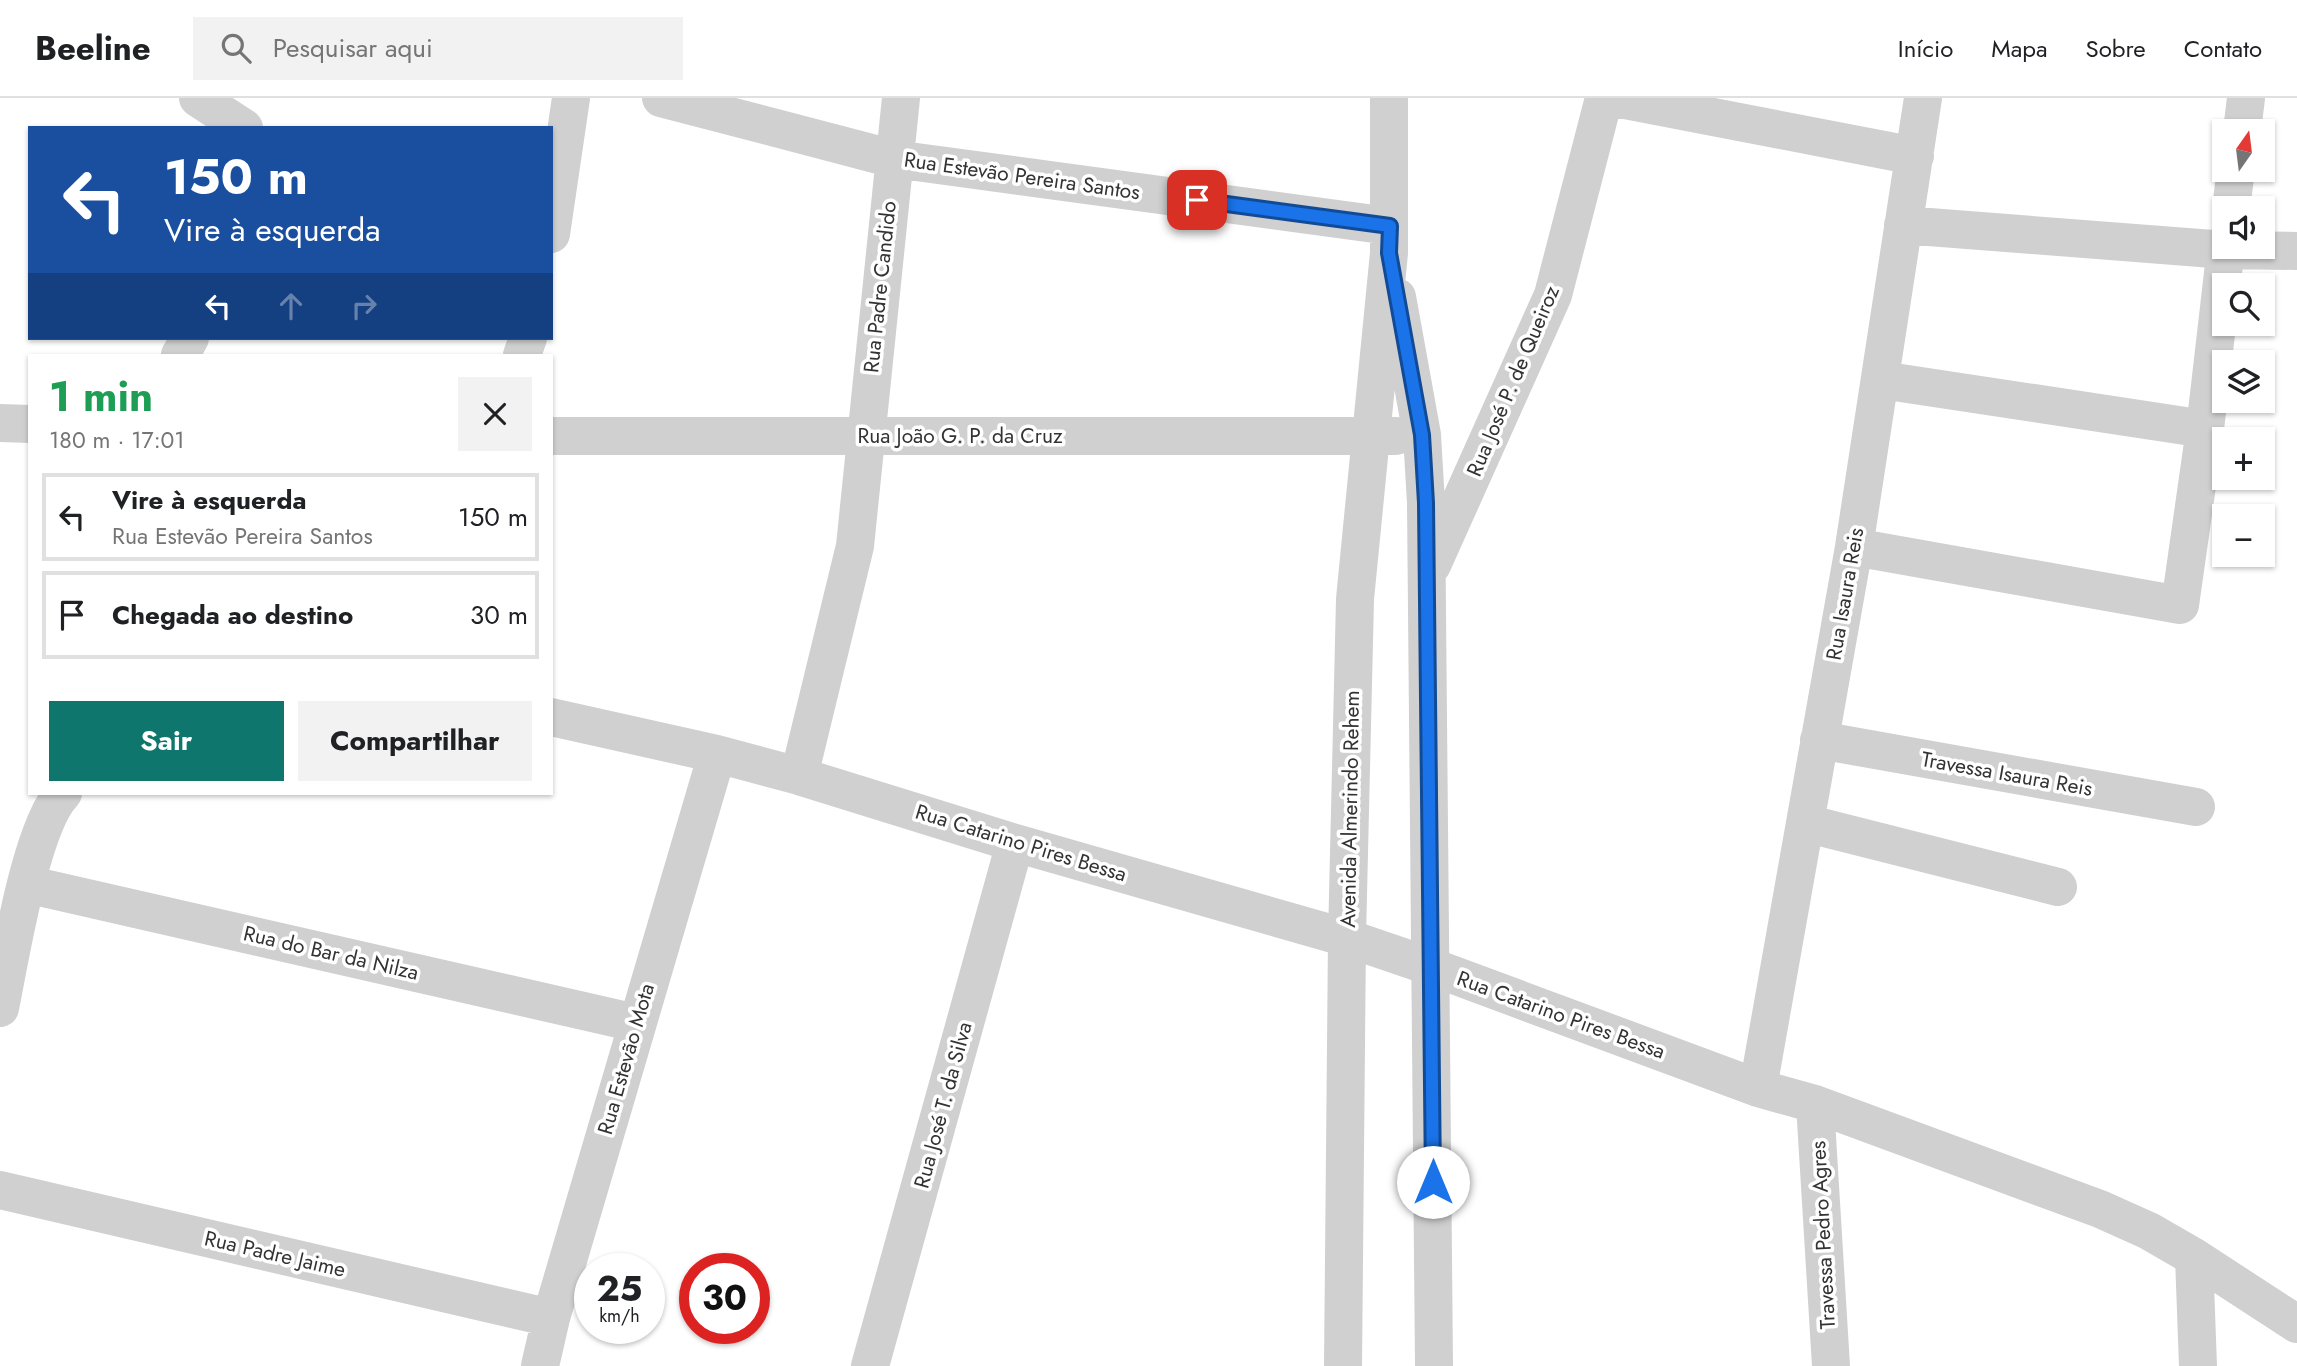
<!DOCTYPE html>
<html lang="pt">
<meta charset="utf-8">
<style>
body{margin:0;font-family:Jost,sans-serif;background:#f2f2f2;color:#202124;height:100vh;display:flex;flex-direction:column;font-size:26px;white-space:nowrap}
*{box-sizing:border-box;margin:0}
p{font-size:23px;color:#757577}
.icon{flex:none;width:38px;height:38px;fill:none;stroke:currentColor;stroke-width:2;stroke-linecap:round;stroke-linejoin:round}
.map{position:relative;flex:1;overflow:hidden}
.panel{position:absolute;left:28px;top:256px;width:525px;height:441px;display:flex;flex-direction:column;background:#fff;border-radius:0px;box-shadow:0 2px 5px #0004}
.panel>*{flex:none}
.hud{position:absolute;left:28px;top:28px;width:525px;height:214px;border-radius:0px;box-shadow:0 2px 5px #0004;background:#1a4fa0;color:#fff;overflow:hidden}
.needle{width:46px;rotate:14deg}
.tools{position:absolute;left:2212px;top:21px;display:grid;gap:14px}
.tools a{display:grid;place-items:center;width:63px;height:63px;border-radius:0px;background:#fff;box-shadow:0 2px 5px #0004;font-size:35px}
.speed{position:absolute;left:574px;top:1155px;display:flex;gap:14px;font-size:35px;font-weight:700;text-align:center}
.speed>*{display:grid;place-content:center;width:91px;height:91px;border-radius:50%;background:#fff;box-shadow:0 2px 5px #0004;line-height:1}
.speed small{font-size:18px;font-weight:400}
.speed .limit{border:10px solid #d22;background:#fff;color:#111}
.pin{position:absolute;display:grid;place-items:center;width:60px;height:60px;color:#fff;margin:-30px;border-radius:14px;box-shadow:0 4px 10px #0006}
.me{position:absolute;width:77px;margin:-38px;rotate:0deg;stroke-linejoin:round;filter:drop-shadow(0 0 5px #0008)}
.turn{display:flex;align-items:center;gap:24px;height:147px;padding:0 21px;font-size:32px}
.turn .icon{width:91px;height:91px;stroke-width:2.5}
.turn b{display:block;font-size:49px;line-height:60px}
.lanes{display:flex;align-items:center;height:66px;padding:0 21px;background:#0003;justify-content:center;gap:35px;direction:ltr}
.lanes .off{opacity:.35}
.round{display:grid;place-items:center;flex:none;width:74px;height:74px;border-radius:0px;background:#f2f2f2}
.headline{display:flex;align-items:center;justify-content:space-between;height:119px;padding:0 21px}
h1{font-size:42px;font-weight:700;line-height:52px;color:#1e9e55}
.button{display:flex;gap:14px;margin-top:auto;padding:14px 21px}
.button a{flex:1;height:80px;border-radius:0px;background:#0f766e;color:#fff;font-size:28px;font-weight:700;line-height:80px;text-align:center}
.button a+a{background:#f2f2f2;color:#202124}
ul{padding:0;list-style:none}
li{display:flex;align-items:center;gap:21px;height:88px;margin:0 14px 10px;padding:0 7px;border:4px solid #e0e0e0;border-radius:0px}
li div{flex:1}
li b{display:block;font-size:26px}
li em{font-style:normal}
header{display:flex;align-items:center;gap:42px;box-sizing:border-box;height:98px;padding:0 35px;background:#fff;border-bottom:2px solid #e0e0e0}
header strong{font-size:33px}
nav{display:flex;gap:38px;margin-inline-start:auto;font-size:24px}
.search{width:490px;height:63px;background:#f2f2f2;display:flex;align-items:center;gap:18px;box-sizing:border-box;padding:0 24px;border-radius:0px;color:#757577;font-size:26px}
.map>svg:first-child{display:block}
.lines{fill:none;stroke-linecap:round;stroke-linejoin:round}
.minor{stroke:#d0d0d0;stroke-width:38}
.route-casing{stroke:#114b97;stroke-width:18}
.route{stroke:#1a73e8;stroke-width:12}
.labels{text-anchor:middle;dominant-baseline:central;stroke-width:7;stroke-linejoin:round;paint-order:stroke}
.street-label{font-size:21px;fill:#333;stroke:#fff}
</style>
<header>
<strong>Beeline</strong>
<div class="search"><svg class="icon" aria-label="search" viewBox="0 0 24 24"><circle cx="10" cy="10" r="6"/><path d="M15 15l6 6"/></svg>Pesquisar aqui</div>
<nav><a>Início</a><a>Mapa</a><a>Sobre</a><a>Contato</a></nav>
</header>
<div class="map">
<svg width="2297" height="1268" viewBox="0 0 2297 1268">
<rect width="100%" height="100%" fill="#fff"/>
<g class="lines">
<path class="minor" d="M198,0L244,30
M661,0L894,61L1389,128
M1615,0L1915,58
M2242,33L2246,0
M2231,110L2236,72
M1903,127L2226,152L2297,153
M551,136L571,0
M1397,199L1422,337L1426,405L1434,1268
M180,257L190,240
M522,257L528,240
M1881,282L2205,331
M0,325L30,326
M551,338H1396
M1854,449L2180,507L2205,331L2226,149
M1432,467L1553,197L1604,0
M551,619L717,656L799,678L1015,745L1347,840L1432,869L1758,990L1815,1006L2100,1111L2149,1133L2194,1159L2297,1226
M1819,642L2196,709
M799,678L855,448L901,0
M1805,725L2058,789
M26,786L636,925
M0,910C10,861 31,728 63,695
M1758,990L1854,449L1923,0
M1815,1006L1831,1268
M0,1092L551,1220
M2194,1159L2198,1268
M540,1268L551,1220L717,656
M870,1268L1015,745
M1343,1268L1347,840L1355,501L1389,155V0"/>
</g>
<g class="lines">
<defs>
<path id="route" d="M1197,102L1390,128L1389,155L1422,337L1426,405L1433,1084"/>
</defs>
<use href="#route" class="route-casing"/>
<use href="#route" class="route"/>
</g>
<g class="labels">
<g class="street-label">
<text transform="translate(1022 78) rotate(8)">Rua Estevão Pereira Santos</text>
<text transform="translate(880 189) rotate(-84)">Rua Padre Candido</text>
<text transform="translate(1513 283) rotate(-67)">Rua José P. de Queiroz</text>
<text x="960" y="338">Rua João G. P. da Cruz</text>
<text transform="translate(1845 496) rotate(-80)">Rua Isaura Reis</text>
<text transform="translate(2007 676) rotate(10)">Travessa Isaura Reis</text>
<text transform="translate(1350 711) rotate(-89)">Avenida Almerindo Rehem</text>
<text transform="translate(1021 745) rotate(17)">Rua Catarino Pires Bessa</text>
<text transform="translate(331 855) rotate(13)">Rua do Bar da Nilza</text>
<text transform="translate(1561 917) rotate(20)">Rua Catarino Pires Bessa</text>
<text transform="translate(626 961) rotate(-74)">Rua Estevão Mota</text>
<text transform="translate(943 1007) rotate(-75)">Rua José T. da Silva</text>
<text transform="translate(1823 1137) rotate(-93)">Travessa Pedro Agres</text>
<text transform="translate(275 1156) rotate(13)">Rua Padre Jaime</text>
</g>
</g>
</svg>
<div class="tools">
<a><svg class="needle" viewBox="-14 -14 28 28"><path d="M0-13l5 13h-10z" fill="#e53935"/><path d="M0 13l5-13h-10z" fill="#757577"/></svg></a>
<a><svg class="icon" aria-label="sound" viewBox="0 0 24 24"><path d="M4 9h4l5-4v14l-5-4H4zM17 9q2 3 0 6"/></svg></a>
<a><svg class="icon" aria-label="search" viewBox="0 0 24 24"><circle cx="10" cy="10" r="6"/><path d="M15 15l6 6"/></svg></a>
<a><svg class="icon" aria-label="layers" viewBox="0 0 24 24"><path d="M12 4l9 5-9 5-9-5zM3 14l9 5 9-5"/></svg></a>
<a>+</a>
<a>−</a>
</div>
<div class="speed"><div>25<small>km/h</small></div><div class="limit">30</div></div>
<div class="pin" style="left:1197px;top:102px;background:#d93025"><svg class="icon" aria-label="arrive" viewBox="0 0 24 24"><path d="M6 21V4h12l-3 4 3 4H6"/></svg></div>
<svg class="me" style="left:1433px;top:1084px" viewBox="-20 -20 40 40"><circle r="19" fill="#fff"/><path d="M0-13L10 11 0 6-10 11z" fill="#1a73e8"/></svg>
<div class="hud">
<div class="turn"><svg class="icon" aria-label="left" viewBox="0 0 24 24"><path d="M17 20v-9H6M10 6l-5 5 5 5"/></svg><div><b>150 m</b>Vire à esquerda</div></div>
<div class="lanes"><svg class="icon" aria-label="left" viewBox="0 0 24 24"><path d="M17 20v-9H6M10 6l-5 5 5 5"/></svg><svg class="icon off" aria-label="ahead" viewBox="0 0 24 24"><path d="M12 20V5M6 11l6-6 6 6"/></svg><svg class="icon off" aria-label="right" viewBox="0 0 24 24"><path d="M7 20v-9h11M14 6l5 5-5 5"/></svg></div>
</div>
<section class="panel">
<div class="headline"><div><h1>1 min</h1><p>180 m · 17:01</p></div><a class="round"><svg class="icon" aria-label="close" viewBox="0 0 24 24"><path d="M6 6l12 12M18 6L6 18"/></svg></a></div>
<ul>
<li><svg class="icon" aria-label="left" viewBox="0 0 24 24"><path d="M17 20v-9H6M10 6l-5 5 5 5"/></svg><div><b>Vire à esquerda</b><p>Rua Estevão Pereira Santos</p></div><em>150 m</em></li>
<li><svg class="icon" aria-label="arrive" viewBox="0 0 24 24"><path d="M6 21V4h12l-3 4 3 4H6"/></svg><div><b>Chegada ao destino</b></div><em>30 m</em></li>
</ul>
<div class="button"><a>Sair</a><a>Compartilhar</a></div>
</section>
</div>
